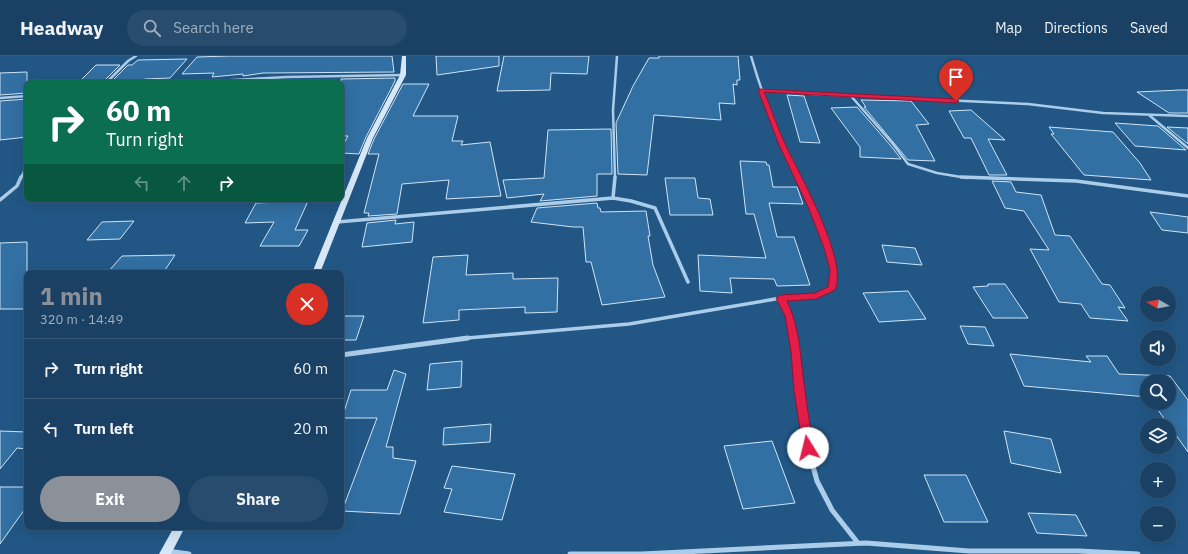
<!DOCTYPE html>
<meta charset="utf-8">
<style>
body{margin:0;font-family:"IBM Plex Sans",sans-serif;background:#274c6d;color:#f1f3f6;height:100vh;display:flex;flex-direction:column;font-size:15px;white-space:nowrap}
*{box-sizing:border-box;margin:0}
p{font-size:13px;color:#9fafbf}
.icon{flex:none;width:22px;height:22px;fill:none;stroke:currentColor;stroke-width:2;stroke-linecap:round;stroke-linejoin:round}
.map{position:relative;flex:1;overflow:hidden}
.details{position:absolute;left:24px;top:214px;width:320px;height:260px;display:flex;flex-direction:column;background:#1a4164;border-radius:8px;box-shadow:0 4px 16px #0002,0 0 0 1px #385a78}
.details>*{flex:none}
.guide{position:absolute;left:24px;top:24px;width:320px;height:122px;border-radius:8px;box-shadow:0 4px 16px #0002,0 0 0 1px #385a78;background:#0b6e4f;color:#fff;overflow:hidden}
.needle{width:26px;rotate:279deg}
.fabs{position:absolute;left:1140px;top:230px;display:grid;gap:8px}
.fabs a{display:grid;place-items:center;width:36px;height:36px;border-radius:50%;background:#1a4164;box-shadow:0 4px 16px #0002,0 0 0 1px #385a78;font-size:20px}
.pin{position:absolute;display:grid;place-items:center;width:34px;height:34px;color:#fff;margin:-41px -17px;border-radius:50% 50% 50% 0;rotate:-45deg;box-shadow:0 0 4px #0007}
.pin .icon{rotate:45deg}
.me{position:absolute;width:44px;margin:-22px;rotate:351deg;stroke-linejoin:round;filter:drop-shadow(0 0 3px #0008)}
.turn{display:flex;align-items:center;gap:14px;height:84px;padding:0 16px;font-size:18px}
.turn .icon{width:52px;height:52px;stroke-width:2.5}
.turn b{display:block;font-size:28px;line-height:34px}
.lanes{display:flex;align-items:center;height:38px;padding:0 16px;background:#0003;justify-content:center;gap:20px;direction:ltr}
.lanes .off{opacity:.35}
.round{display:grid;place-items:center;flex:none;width:42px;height:42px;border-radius:21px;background:#274c6d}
.overview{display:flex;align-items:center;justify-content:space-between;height:68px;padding:0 16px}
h1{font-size:24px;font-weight:800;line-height:30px;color:#8c9099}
.action{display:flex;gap:8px;margin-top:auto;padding:8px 16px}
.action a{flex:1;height:46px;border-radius:24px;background:#8c9099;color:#fff;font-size:16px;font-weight:800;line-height:46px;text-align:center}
.action a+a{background:#274c6d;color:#f1f3f6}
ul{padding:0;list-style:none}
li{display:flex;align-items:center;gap:12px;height:60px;padding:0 16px;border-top:1px solid #385a78}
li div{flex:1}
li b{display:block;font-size:15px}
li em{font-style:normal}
header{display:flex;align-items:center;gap:24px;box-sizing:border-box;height:56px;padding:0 20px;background:#1a4164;border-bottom:1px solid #385a78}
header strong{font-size:19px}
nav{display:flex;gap:22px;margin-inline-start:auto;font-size:14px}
.search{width:280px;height:36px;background:#274c6d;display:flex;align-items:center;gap:10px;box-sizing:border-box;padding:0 14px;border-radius:22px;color:#9fafbf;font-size:15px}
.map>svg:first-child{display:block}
.building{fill:#326fa2;stroke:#cfe5f7}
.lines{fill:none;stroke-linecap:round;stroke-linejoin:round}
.street-far2{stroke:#abcde9;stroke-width:2.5}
.street-far1{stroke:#abcde9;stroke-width:3.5}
.street{stroke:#abcde9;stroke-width:5}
.secondary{fill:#d6e8f7;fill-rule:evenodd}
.route{fill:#e11d48;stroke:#92132f}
</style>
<header>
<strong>Headway</strong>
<div class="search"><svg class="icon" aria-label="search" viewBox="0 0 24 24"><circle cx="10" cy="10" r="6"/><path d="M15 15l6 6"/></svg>Search here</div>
<nav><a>Map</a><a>Directions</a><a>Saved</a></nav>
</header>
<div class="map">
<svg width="1188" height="498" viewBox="0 0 1188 498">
<rect width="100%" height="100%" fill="#225785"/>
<path class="building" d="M229,0H392L394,16L263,17L243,20V18L212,21L214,17L182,18L197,1Z
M436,0H499V10L437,19Z
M504,0H589L587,18L551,17L550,34L497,35Z
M659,0H738L740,24H737V29L733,28L735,48L719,47L721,64L654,59L647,119L618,118L616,67L633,30L649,2H659Z
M187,3L170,22L145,23L141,26L112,25L128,9H132L138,4Z
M96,9H120L104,25L81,24Z
M27,16V37L0,39V17Z
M395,22V25L366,81L359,98L341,97V92L348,80H341V23Z
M403,28H429L413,60H458L452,85H463L461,89L490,86L501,140L446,143L449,124L402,128L397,158L368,160L369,157H364L379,98H368L374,83Z
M1180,34H1188V57H1169L1137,36Z
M787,39L804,40L820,87L800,86Z
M27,43V81L0,84V45Z
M861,44L911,45L929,68L916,69L935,105L908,104L864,51H866Z
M857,51L891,90L901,103L860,101V91L831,52Z
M971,54L1005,84L988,83L1007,119H989L971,82H964L949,55Z
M1115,67L1158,70L1186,94L1135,90Z
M1049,71L1113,76L1140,107L1151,124L1084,119L1051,78H1054Z
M1167,71L1188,72V88Z
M611,73L612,118H597V140L540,145L544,138L507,142L503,124L544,122L548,74Z
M740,105L766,106L767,109H769L773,131H797L803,148L769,147L777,181H794L810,229L777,230L774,223L730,222L732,237L700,235L698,199L766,202L754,158H746Z
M665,122H695L698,142L710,143L713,159H670Z
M992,125L1011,126L1016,136L1041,139L1055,179L1070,180L1102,228L1110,229L1125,252L1118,251L1128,265L1090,262L1081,248L1059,246L1030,193L1049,194L1024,155L1005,152Z
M308,145L295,174H308L299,190H260L274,166L245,167L256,147Z
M597,147L598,152H600L601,156L646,155L650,180H648L653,209L665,241L602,249L591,206H586L583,171H573L531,166L537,152Z
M1150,156L1188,161V177L1162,174Z
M396,164L395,168L414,166L412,186L362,191L367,167Z
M134,165L120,183L87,184L102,166Z
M27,186V253H0V187Z
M882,189L915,192L922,209L887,206Z
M175,199L163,217H107L122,200Z
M468,199L466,219L513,217V223L558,222L557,256L525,257V251L459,254V264L423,267L433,201Z
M988,228H1005L1028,262H993L973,231L988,230Z
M908,235L926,263L879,266L863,237Z
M341,260H364L356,284H341Z
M960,270L985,271L994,290L968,288Z
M1010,298L1091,306L1086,300H1107L1119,318L1170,320L1188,344V396L1153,347H1169V325H1147V341L1024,330Z
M462,305L461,331L427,334L430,308Z
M394,314L406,318L386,391H393V402L416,405L400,458L342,455L377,362H342L351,334H387Z
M491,368L490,386L443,389L444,372Z
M0,375L27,376V393L17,392L0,413Z
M1004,375L1051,383L1061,417L1011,407Z
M772,385L795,447L743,453L724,390Z
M452,410L515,418L502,464L444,456L452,433L444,432Z
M924,419H966L988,466H944Z
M0,431H27V450L0,488Z
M1028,457L1076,459L1087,480L1037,477Z"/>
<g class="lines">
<path class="street-far2" d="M751,0C763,42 779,82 798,122
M106,27L128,5L136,0
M179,27L287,21L403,19
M761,34L814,38L1028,48L1103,57L1188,60
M851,40L893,88L908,108L937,117L967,122
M0,42L27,40
M1149,59L1188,92
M21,122L27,109
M615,122L613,54L617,0"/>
<path class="street-far1" d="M961,121L1076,125L1188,140
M613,142L631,145L655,152L688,226
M0,144L17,130L21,121
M337,166L613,142L615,121
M781,242L790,260L794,283
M456,283L629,268L781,242L816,240L832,232C833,226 835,219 834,213C831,186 809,146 797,121"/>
<path class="street" d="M794,282L799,334L808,392L817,425L832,454L858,487
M341,299L468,282
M167,495L189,498
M570,498H642L866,487L969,495H1079L1138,498"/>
<path class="secondary" d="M402,0H406V19L373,82L320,217H312L367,82L400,19Z
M174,471H185L171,498H159Z"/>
</g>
<path class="route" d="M759,33L956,43L959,45L956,47L764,36C772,54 778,73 786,90C800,119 849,206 835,234L816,243L787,245C801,274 800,303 805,334C807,354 811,373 814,392L812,396L808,397L804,396L803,392L794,334L791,296L785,260L776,242L781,239L815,237L828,231L830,214L824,192L809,153L779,89L758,34Z"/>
</svg>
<div class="fabs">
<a><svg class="needle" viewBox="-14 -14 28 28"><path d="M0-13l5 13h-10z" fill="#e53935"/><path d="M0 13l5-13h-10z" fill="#9fafbf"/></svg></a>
<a><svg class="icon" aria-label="sound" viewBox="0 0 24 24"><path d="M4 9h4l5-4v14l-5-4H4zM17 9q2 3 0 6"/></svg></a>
<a><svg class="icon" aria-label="search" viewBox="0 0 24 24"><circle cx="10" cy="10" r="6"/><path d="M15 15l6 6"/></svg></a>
<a><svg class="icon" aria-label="layers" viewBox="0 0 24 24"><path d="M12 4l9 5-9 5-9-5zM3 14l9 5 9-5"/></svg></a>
<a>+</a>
<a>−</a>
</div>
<div class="pin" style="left:956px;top:45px;background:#d93025"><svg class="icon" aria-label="arrive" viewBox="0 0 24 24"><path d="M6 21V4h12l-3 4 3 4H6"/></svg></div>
<svg class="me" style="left:808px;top:392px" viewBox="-20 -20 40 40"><circle r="19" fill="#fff"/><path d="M0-13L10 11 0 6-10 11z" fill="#e11d48"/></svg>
<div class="guide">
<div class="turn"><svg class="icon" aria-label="right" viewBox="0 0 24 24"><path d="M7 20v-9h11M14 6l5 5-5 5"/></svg><div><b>60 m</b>Turn right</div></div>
<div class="lanes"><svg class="icon off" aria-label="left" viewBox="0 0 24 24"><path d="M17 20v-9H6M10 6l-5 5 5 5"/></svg><svg class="icon off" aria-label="ahead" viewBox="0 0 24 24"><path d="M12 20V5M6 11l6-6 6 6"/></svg><svg class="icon" aria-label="right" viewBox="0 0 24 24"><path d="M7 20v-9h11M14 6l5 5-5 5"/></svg></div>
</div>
<section class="details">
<div class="overview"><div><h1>1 min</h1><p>320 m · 14:49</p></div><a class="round" style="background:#d93025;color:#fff"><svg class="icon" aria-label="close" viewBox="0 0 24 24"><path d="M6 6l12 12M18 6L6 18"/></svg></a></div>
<ul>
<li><svg class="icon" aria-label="right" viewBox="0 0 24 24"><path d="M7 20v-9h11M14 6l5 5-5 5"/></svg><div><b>Turn right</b></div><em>60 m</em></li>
<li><svg class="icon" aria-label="left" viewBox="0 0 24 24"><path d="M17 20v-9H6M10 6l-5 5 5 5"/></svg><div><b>Turn left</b></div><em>20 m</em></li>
</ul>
<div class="action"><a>Exit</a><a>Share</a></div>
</section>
</div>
